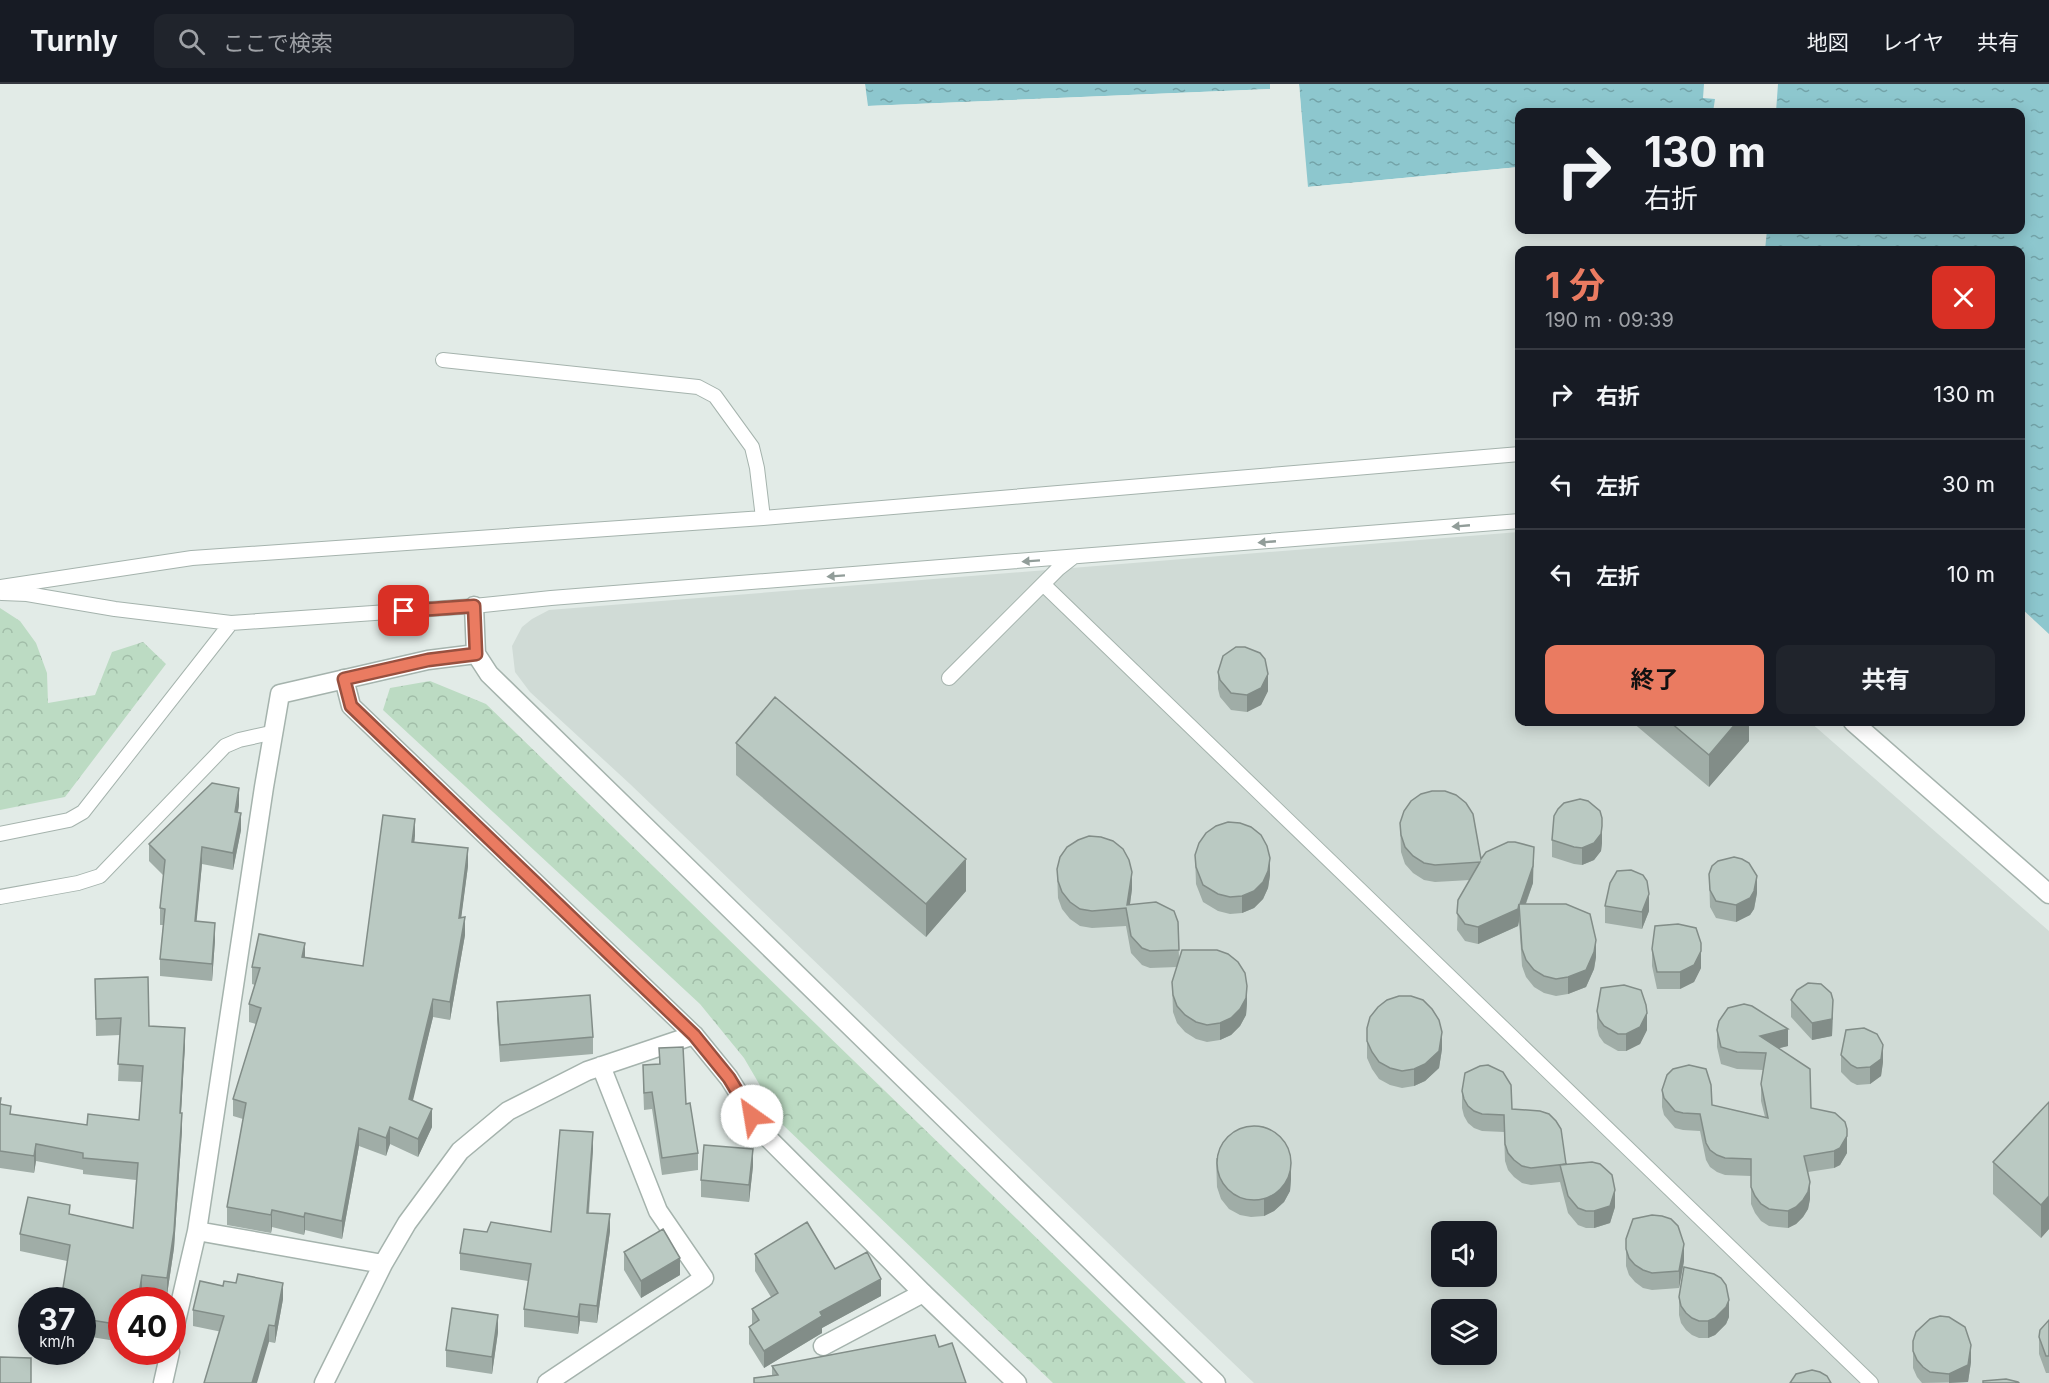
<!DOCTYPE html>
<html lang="ja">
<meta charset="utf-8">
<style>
body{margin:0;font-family:Inter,"Noto Sans JP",sans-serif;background:#20242c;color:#f1f3f6;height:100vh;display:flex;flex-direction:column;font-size:22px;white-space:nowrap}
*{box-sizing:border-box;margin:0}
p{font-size:20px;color:#9ea1a6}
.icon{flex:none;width:33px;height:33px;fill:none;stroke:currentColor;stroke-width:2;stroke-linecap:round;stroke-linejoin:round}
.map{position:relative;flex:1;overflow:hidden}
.panel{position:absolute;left:1515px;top:162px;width:510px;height:480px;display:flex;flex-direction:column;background:#171b24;border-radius:12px;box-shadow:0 3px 15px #0003}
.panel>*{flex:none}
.top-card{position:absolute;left:1515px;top:24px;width:510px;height:126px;border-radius:12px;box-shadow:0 3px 15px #0003;background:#171b24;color:#f1f3f6;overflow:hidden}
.fabs{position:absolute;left:1431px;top:1137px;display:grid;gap:12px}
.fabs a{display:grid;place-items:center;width:66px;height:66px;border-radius:12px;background:#171b24;box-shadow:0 3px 15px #0003;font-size:30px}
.speed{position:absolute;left:18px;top:1203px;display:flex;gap:12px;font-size:30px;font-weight:700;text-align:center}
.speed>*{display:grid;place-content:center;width:78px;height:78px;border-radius:50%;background:#171b24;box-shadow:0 3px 15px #0003;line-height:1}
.speed small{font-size:15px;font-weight:400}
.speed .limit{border:9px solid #d22;background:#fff;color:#111}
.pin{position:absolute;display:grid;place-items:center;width:51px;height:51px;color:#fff;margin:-26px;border-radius:12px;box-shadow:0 3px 9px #0006}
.me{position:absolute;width:66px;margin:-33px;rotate:328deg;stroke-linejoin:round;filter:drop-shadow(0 0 4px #0008)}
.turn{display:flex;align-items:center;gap:21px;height:126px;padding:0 30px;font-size:27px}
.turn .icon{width:78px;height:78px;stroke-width:2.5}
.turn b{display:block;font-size:42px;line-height:51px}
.round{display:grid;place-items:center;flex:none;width:63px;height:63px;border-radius:12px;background:#20242c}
.head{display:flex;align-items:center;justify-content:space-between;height:102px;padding:0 30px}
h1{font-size:36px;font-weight:700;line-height:45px;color:#ea7b61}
.cta{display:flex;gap:12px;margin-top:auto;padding:12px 30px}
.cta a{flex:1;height:69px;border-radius:12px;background:#ea7b61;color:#111;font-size:24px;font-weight:700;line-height:69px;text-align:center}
.cta a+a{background:#20242c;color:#f1f3f6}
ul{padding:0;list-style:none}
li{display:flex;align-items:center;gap:18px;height:90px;padding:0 30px;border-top:2px solid #363941}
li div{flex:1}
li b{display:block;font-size:22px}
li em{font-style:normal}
header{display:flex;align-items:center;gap:36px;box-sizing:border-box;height:84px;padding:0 30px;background:#171b24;border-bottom:2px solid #363941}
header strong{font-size:28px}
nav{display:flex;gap:33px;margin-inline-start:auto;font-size:21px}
.search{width:420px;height:54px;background:#20242c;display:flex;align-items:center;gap:15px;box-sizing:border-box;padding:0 21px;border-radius:12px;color:#9ea1a6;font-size:22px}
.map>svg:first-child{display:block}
.built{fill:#d0dbd6;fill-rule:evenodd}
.forest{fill:url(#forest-crowns)}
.water{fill:url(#water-ripples)}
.pier{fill:#e2ebe7}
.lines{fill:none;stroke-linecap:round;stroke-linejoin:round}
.service-casing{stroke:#a5b3ad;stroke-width:16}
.minor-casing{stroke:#a5b3ad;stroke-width:21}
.tertiary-casing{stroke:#a5b3ad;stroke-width:21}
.service{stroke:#fff;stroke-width:14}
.minor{stroke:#fff;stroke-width:18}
.tertiary{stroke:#fff;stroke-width:18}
.wall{fill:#a0ada7}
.shaded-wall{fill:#828d88}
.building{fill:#bac9c2;stroke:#828d88;stroke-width:1.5}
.oneway{fill:#919d99}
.route-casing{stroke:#98503f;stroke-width:15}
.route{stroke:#ea7b61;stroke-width:10}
</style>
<header>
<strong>Turnly</strong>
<div class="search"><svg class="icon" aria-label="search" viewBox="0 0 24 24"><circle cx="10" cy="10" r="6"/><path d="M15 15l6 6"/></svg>ここで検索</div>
<nav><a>地図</a><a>レイヤ</a><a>共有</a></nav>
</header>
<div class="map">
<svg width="2049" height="1299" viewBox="0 0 2049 1299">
<defs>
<pattern id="forest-crowns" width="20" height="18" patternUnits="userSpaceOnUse" patternTransform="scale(1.5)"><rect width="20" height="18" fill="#bcdbc3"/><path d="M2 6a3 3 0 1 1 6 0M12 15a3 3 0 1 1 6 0" fill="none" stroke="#a1bda8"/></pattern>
<pattern id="water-ripples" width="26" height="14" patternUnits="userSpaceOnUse" patternTransform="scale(1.5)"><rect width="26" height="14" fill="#8dc7ce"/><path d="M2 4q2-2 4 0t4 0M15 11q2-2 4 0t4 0" fill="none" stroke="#73a3a8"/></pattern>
</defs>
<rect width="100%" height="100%" fill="#e2ebe7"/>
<path class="built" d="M1519,448L1520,638H1810L2049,847V1299H1254L630,700L530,608L515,588L512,562L522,543L532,535L549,526ZM1442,1148H1486V1192H1442ZM1442,1226H1486V1270H1442Z"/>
<path class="forest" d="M0,524L20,537L36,559L47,589L48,619L95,611L112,568L143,558L166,580L65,713L0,726Z
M430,597L486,620L1186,1299H1053L783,1041L744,974L700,920L383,626L390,604Z"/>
<path class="water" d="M865,0H1270L1271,5L867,22Z
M1299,0H1704L1703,14L1715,15L1713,28H1520L1519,83L1307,103Z
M1778,0H2049V550L2021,524L2020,166H1765L1767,146H2020V28H1776Z"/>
<path class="pier" d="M862,0H865L868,22L1270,5V0H1273L1274,5L1271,8L1251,9L867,25L864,23Z
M1296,0H1299L1308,103L1519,83L1520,86L1306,106L1304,103Z"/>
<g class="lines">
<defs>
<path id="service" d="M443,276L698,303L715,312L752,363L757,384L763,434
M1043,500L1871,1299
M0,503L192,474L763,434L1520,370
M2,509L27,510L115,525L231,539
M949,594L1058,485L1072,474
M0,750L69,736L83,728L231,539L474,522L551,514L1520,437
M0,813L78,799L100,792L225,662L239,656L275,648"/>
<path id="minor" d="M474,522L476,570L489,590L1216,1299
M197,1147L383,1180
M172,1255L197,1147L264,703L280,610L428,576L476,570
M823,1262L923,1209
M163,1299L170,1268
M324,1299L383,1180L407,1139L460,1067L508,1027L587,987L694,951
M547,1299L704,1194L658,1127L601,982"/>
<path id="tertiary" d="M344,595L351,622L694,951L729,994L764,1050L923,1209L1017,1299
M1853,638L2049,810"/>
</defs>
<use href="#service" class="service-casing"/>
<use href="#minor" class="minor-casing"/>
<use href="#tertiary" class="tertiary-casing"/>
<use href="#service" class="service"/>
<use href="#minor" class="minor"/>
<use href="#tertiary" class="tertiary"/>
</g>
<path class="wall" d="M1520,508V542L1519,541Z
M1218,588L1268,607L1261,621L1247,628L1231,626L1220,613L1218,605Z
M1632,638H1749V657L1709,703Z
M736,659L966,807L926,853L736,691Z
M239,721L238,728L241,746L233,786L202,780L196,837L215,856L212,897L160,892V875L163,841H160V824L164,792L149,777V760Z
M1602,734V759L1601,767L1594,776L1582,781L1574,780L1552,773V756Z
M1400,739L1533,799L1526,820L1596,873L1594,885L1586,903L1568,910L1556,912L1544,909L1534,903L1526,893L1522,882L1519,837L1518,842L1478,860L1465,857L1457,846L1458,816L1470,796L1435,798L1424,796L1413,789L1405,780L1401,768Z
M415,752L414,758L468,782L461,833L465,851L450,936L433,933L412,1017L432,1043L418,1073L390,1060L386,1072L359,1062L342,1155L305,1146L304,1151L272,1143L271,1149L227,1141V1123L243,1035L233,1032V1015L256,940L249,938V920L255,901L252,900V883L305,873L363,882Z
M1195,771L1270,791L1268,804L1263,815L1254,824L1242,829L1230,830L1218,827L1203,818L1196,800Z
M1057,785L1132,805L1130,820L1178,838L1179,875L1247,919L1246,931L1240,942L1231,951L1220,956L1207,958L1196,955L1185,948L1177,939L1173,928L1172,898L1177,883L1150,884L1142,881L1131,869L1126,842L1092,844L1080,842L1070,835L1062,825L1058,814Z
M1709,790L1757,809L1754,825L1750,831L1736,838L1716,834L1710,823Z
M1605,822L1649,827L1642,845L1605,839Z
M1652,865L1701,884L1694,898L1680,905H1657L1652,882Z
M95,895L149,942L185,961L181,1029L182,1046L174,1164L167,1211L142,1207L122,1216V1258L85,1252L84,1258H82V1216L67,1177L20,1167V1150L70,1130L133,1144L136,1096L83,1090V1086L36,1077L34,1089L0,1084V1014L1,1020L11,1030L87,1041L139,1036L142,998L118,997L120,951L96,952Z
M1791,916L1833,933L1832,952L1812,956L1791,933Z
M497,918L593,953V970L500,978L497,935Z
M1597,927L1647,946L1640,960L1626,967H1618L1604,959L1599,952L1597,944Z
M1367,944L1442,965L1439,984L1425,997L1414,1002L1402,1004L1390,1001L1379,995L1372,985L1367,974Z
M1717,946L1788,962L1779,964L1811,1024L1847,1069L1840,1081L1834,1084L1808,1088L1810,1115L1808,1125L1803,1133L1796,1140L1788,1144L1769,1142L1761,1137L1755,1129L1751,1120V1092L1725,1091L1717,1088L1710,1083L1706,1076L1700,1047L1683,1046L1675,1044L1664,1031L1662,1023V1006L1712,1021L1765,1033L1761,1017V1000L1763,986L1737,985L1721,980L1717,963Z
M659,964L686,1020L698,1069V1086L662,1091L652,1025L644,1026L643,998V981L659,980Z
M1841,971L1883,978L1881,992L1870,1000L1857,1001L1851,998L1841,988Z
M1462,1007L1512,1025L1566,1080L1615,1123L1610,1139L1594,1144H1586L1578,1141L1568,1129L1560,1098L1531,1101L1522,1099L1514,1093L1508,1086L1505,1077L1504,1048L1482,1047L1474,1044L1468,1039L1464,1032L1462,1024Z
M2049,1018V1145L2041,1154L1993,1110V1078Z
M593,1065L589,1129L610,1147L597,1239L580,1237L578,1250L524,1243V1225L528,1197L460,1186V1169L551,1148Z
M1216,1074L1291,1095L1290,1107L1284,1118L1274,1127L1264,1132L1251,1133L1240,1131L1229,1125L1221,1115L1217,1103Z
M753,1082L749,1118L701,1113V1096Z
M1626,1155L1684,1177L1679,1204L1652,1206L1643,1204L1635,1198L1629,1191L1626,1182Z
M624,1168L680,1191L641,1214L624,1186Z
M755,1170L835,1185L881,1212L822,1244V1249L764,1284L749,1260V1243L752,1241V1225L771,1213L755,1187Z
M1679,1213L1729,1233L1726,1240L1715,1251L1708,1254H1699L1692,1251L1686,1246L1681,1239L1679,1231Z
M283,1215L275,1259L193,1242V1226Z
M2049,1236V1289H2046L2039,1270V1253Z
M498,1248L492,1290L446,1283V1266Z
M1913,1257L1971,1278L1968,1298L1922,1299L1917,1293L1913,1284Z
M939,1263L966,1299H754V1294L772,1291V1282Z"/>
<path class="shaded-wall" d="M1268,590V607L1261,621L1247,628V611Z
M1737,638H1749V657L1709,703V671Z
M239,704V721L235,745V728Z
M241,729V746L233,786V769Z
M415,735V752L412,776V758Z
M1602,742V759L1601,767L1594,776L1582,781V764Z
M202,763V780L195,854V837Z
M1534,763L1533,799L1520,835V820Z
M468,764V782L459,851V834Z
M1270,774V791L1268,804L1263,815L1254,824L1242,829V812Z
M966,775V807L926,853V820Z
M1132,788V805L1128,834L1127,821Z
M1757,792V809L1754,825L1750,831L1736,838V821Z
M1649,810V827L1642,845V828Z
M1519,820V837L1518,842L1478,860V843Z
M465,833V851L450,936V918Z
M215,839V856L212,897V880Z
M1596,856V873L1594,885L1586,903L1568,910V893Z
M305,859V877L302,873Z
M1701,867V884L1694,898L1680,905V888Z
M1247,902V919L1246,931L1240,942L1231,951L1220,956V939Z
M433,915V933L409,1033V1015Z
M1833,916L1832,952L1812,956V939Z
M1647,929V946L1640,960L1626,967V950Z
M185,944V961L180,1045V1029Z
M1788,945V962L1760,969V952Z
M1442,948V965L1439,984L1425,997L1414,1002V985Z
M1883,961V978L1881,992L1870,1000V983Z
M432,1025V1043L418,1073V1055Z
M182,1029V1046L174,1164L167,1211V1194Z
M390,1043V1060L386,1072V1054Z
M359,1044V1062L342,1155V1137Z
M1847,1045V1069L1840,1081L1834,1084V1067Z
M593,1048V1065L587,1146V1129Z
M36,1060V1077L34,1089V1072Z
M753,1065V1082L749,1118V1101Z
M1291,1078V1095L1290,1107L1284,1118L1274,1127L1264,1132V1115Z
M1810,1098V1115L1808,1125L1803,1133L1796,1140L1788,1144V1127Z
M1615,1106V1123L1610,1139L1594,1144V1127Z
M2049,1112V1145L2041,1154V1121Z
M272,1126V1143L271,1149V1131Z
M305,1129V1146L304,1151V1133Z
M610,1130V1147L597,1239V1222Z
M1684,1160V1177L1679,1204V1187Z
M680,1174V1191L641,1214V1197Z
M142,1191V1207L141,1216H138Z
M881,1195V1212L822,1244V1249L764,1284V1267L820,1228Z
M283,1199V1215L275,1259V1242Z
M1729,1216V1233L1726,1240L1715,1251L1708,1254V1237Z
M580,1220V1237L578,1250V1233Z
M498,1231V1248L492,1290V1273Z
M85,1235V1252L84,1258V1242Z
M269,1241V1258L257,1299H252Z
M1971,1261V1278L1968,1298L1949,1299V1290Z"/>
<path class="building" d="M1236,563H1245L1260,569L1265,575L1268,590L1261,604L1247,611L1231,609L1220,596L1218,588L1223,572Z
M775,613L966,775L926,820L736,659Z
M1670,638H1737L1709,671Z
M212,699L239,704L235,728L241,729L233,769L202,763L195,837L215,839L212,880L160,875L165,825L160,824L165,776L149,760Z
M1432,707H1445L1456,711L1466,719L1473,730L1481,775L1486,768L1508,758H1515L1534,763L1533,782L1520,820H1566L1590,830L1596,856L1594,868L1586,886L1568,893L1556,895L1544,892L1534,886L1526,876L1522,865L1519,820L1518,825L1478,843L1465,840L1457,829L1458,816L1480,778L1435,781L1424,779L1413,772L1405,763L1401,751L1400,739L1404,727L1411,717L1421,710Z
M1580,715L1588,717L1600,727L1602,734V742L1601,750L1594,759L1582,764L1574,763L1552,756L1554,732L1558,725L1564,719Z
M383,731L415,735L412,758L468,764L459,834L465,833L450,918L433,915L409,1015L432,1025L418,1055L390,1043L386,1054L359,1044L342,1137L305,1129L304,1133L272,1126L271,1131L227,1123L246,1019L233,1015L261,924L249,920L260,884L252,883L259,850L305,859L302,873L363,882Z
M1228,738L1240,739L1251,743L1261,751L1267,762L1270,774L1268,787L1263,798L1254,807L1242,812L1230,813L1218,810L1203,801L1196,783L1195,771L1199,759L1206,749L1216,742Z
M1089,752L1101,753L1113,757L1123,765L1129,776L1132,788L1127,821L1156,818L1174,827L1178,838L1179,866L1150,867L1142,864L1131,852L1126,824L1092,827L1080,825L1070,818L1062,808L1058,797L1057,785L1060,773L1067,763L1078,756Z
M1734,773L1742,775L1749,779L1757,792L1754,807L1750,814L1736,821L1716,817L1710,806L1709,790L1712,782L1718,777Z
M1631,786L1643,791L1647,797L1649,810L1642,828L1605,822L1610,799L1617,787Z
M1678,840L1696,844L1701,859V867L1694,881L1680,888H1657L1652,865L1655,842Z
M1182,866H1217L1228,870L1238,878L1245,889L1247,902L1246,914L1240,925L1231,934L1220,939L1207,941L1196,938L1185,931L1177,922L1173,911L1172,898Z
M148,893L149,942L185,944L180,1029H182L174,1147L167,1194L142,1191L138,1216H122V1241L85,1235L84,1242L82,1241V1216H61L70,1161L20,1150L28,1113L70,1121L69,1130L133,1144L138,1079L83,1074V1069L36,1060L34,1072L0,1067V1014H1L0,1020L11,1022L10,1030L87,1041L88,1030L139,1036L143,982L118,980L121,934L96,935L95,895Z
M1808,899L1821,900L1831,909L1833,916L1832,935L1812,939L1791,916L1797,906Z
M1624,901L1641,906L1646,921L1647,929L1640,943L1626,950H1618L1604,942L1599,935L1597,927L1601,904Z
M590,911L593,953L500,961L497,918Z
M1399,912H1411L1423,916L1432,925L1439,936L1442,948L1439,967L1425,980L1414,985L1402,987L1390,984L1379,978L1372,968L1367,957V944L1370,933L1378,923L1387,916Z
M1744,920L1752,922L1788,945L1760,952L1810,985L1811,1024L1835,1029L1845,1038L1847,1045V1052L1840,1064L1834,1067L1804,1072L1810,1098L1808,1108L1803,1116L1796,1123L1788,1127L1769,1125L1761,1120L1755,1112L1751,1103V1075L1725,1074L1717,1071L1710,1066L1706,1059L1700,1030L1683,1029L1675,1027L1664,1014L1662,1006L1667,991L1673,985L1689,981L1706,985L1711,1001L1712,1021L1768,1034L1761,1000L1766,969L1737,968L1721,963L1717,946L1719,937L1728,924Z
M1864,944L1877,950L1883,961L1881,975L1870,983L1857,984L1851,981L1841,971L1846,946Z
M683,963L686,1020L690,1019L698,1069L662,1074L652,1008L644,1009L643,981L660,980L659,964Z
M1488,981L1503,988L1511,1001L1512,1025L1540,1027L1549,1030L1556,1037L1561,1045L1566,1080L1531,1084L1522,1082L1514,1076L1508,1069L1505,1060L1504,1031L1482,1030L1474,1027L1468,1022L1464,1015L1462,1007L1465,989L1480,982Z
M2049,1018V1112L2041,1121L1993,1078Z
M1217 1079a37 37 0 1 1 74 0a37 37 0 1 1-74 0Z
M560,1046L593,1048L587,1129L610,1130L597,1222L580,1220L578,1233L524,1225L531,1180L460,1169L464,1145L487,1148L491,1138L551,1148Z
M704,1061L753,1065L749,1101L701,1096Z
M1592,1078L1600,1080L1612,1091L1615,1106L1610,1122L1594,1127H1586L1578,1124L1568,1112L1560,1081Z
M1652,1131L1662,1132L1671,1135L1678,1142L1684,1160L1679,1187L1652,1189L1643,1186L1635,1181L1629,1174L1626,1165V1155L1633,1135Z
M807,1138L835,1185L867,1168L881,1195L820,1228L822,1232L764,1267L749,1243L759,1236L752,1225L778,1209L755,1170Z
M663,1145L680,1174L641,1197L624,1168Z
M1684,1183L1714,1190L1721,1194L1726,1201L1729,1216L1726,1223L1715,1234L1708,1237H1699L1692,1234L1686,1229L1681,1222L1679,1213Z
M238,1190L283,1199L275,1242L269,1241L252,1299H204L224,1232L193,1226L200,1197L223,1202L224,1197L236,1199Z
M452,1224L498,1231L492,1273L446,1266Z
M1940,1232L1949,1233L1965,1243L1971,1261L1968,1281L1949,1290L1930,1288L1923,1283L1917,1276L1913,1267V1257L1916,1248L1930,1235Z
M2049,1236V1272H2046L2039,1253L2040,1246Z
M935,1251L939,1263L952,1259L966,1299H754V1294L778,1291L772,1282Z
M0,1273L31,1274V1299H0Z
M1812,1286L1820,1288L1827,1292L1831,1299H1790L1796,1290Z
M2006,1295L2018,1298L2019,1299H1983V1297Z"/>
<defs><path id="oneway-solid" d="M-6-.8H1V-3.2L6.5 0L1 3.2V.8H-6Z" transform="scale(1.5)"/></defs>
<g class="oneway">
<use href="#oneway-solid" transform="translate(1461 442) rotate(175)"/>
<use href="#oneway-solid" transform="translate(1267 458) rotate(175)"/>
<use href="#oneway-solid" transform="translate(1031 477) rotate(176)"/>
<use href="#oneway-solid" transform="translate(836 492) rotate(176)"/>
</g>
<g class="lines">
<defs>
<path id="route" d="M404,527L474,522L476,570L428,576L344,595L351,622L694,951L729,994L752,1032"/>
</defs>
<use href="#route" class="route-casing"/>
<use href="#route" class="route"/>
</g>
</svg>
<div class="fabs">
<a><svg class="icon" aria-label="sound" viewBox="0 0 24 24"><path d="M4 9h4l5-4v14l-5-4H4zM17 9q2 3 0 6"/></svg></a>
<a><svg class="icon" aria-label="layers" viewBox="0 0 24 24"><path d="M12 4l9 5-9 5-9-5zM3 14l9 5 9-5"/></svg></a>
</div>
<div class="speed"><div>37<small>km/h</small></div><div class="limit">40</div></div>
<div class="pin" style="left:404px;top:527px;background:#d93025"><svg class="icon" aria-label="arrive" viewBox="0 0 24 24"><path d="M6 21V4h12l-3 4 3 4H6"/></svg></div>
<svg class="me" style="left:752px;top:1032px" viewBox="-20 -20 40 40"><circle r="19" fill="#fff"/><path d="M0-13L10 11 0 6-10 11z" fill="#ea7b61"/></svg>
<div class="top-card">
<div class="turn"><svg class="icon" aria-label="right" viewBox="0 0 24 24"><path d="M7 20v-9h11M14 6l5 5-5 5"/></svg><div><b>130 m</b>右折</div></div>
</div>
<section class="panel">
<div class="head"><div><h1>1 分</h1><p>190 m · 09:39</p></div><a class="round" style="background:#d93025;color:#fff"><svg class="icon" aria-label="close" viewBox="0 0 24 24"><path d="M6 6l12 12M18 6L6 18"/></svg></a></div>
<ul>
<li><svg class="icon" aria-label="right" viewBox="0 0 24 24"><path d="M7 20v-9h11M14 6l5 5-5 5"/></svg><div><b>右折</b></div><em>130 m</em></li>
<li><svg class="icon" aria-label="left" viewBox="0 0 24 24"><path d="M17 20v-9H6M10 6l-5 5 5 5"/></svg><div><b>左折</b></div><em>30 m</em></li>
<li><svg class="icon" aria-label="left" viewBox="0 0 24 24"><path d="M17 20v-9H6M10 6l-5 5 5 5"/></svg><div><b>左折</b></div><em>10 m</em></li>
</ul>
<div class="cta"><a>終了</a><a>共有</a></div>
</section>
</div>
